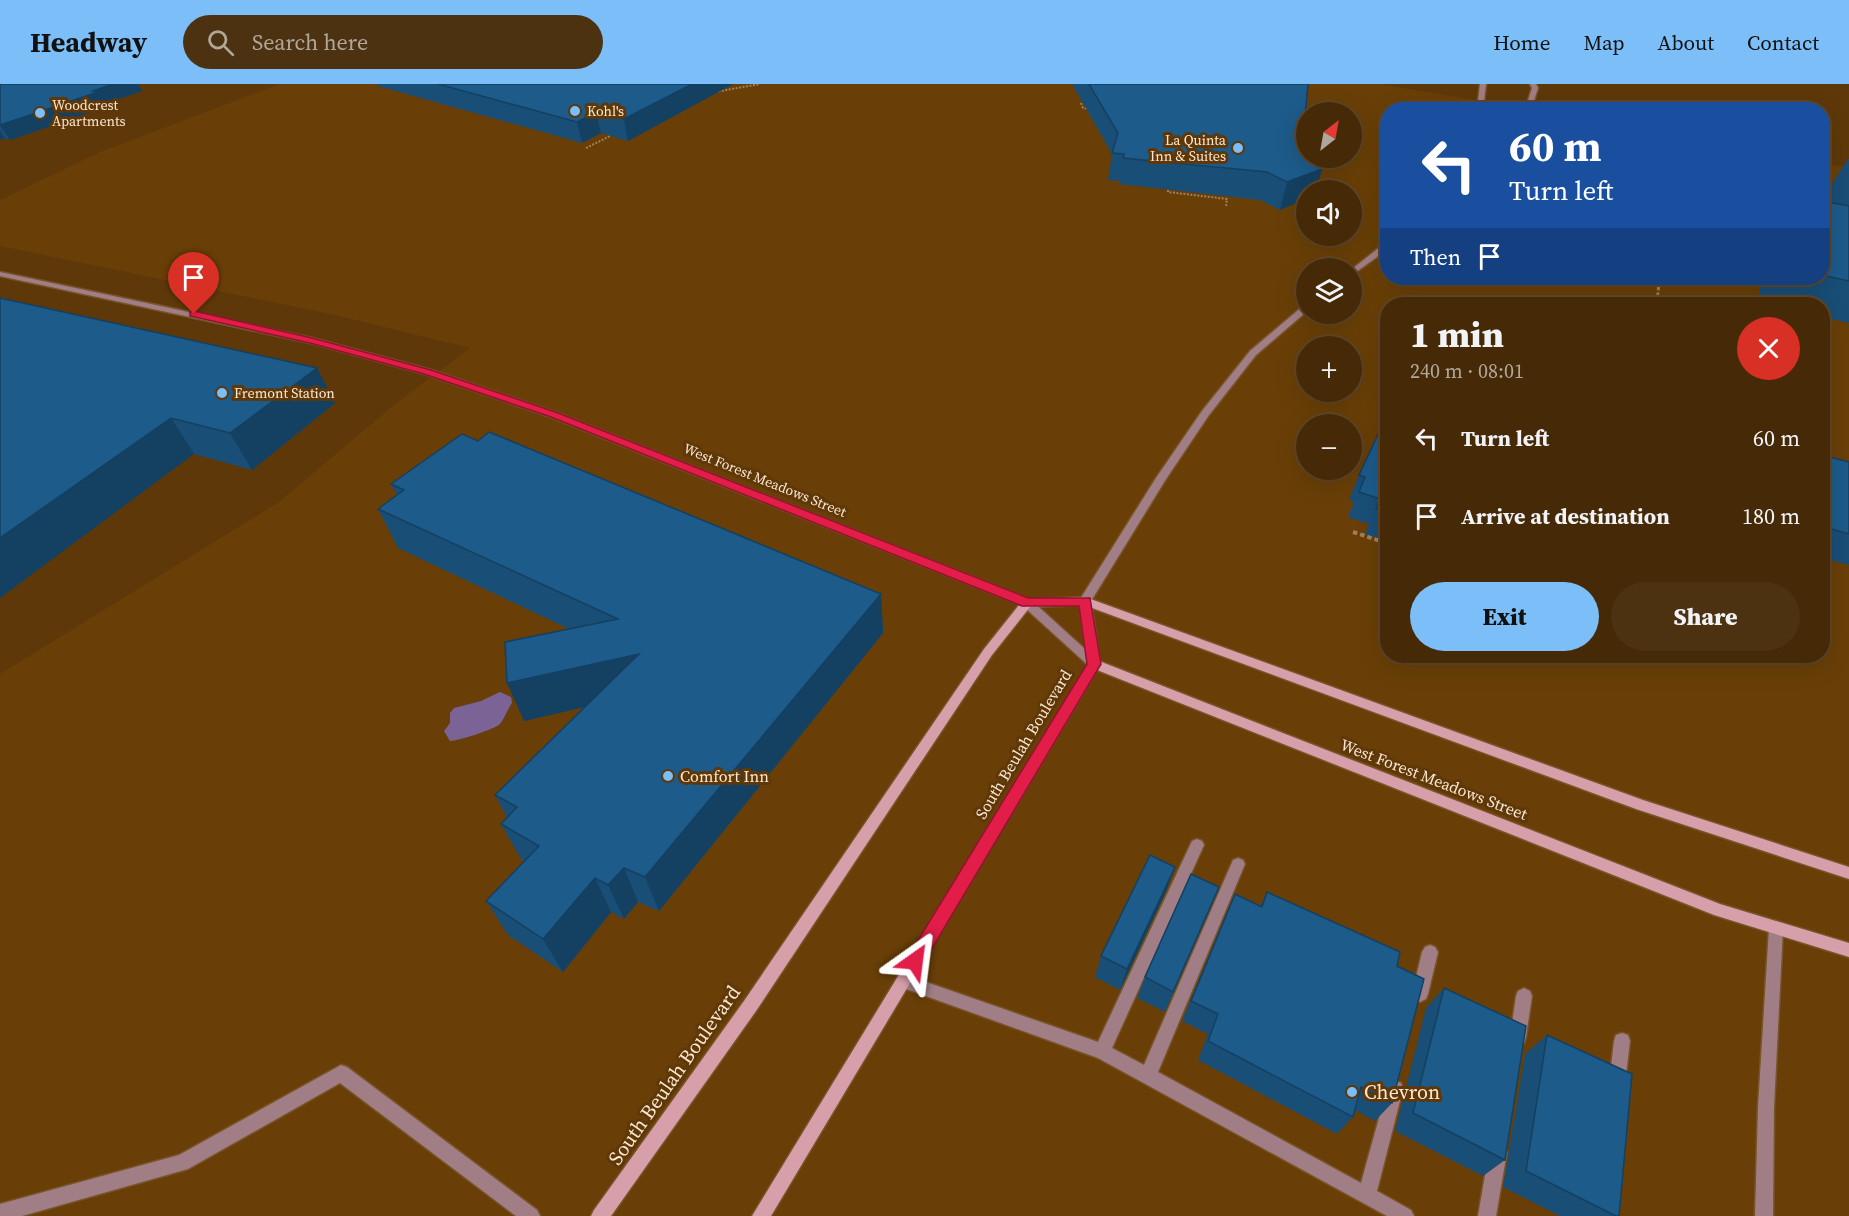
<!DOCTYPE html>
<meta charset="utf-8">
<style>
body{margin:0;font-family:"Source Serif 4",serif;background:#4d3211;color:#f1f3f6;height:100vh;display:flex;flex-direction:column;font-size:22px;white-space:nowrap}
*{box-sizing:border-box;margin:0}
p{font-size:20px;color:#b0a79b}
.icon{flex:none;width:33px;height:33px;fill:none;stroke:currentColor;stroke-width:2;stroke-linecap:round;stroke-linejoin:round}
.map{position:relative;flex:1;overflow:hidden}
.drawer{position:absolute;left:1380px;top:213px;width:450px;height:366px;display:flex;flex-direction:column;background:#462a07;border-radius:24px;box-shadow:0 6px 24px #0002,0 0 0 2px #5e4628}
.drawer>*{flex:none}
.banner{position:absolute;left:1380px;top:18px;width:450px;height:183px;border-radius:24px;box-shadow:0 6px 24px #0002,0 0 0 2px #5e4628;background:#1a4fa0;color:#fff;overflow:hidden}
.needle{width:39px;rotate:31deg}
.controls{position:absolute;left:1296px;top:18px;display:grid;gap:12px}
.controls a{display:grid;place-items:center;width:66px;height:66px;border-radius:50%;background:#462a07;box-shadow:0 6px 24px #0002,0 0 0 2px #5e4628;font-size:30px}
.pin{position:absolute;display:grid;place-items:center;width:51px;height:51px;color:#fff;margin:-62px -26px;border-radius:50% 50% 50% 0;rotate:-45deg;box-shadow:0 0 6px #0007}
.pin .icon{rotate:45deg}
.me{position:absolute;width:66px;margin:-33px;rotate:31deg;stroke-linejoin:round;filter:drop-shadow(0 0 4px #0008)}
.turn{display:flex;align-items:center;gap:21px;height:126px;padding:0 30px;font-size:27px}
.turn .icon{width:78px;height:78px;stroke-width:2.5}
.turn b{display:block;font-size:42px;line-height:51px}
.then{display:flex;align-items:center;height:57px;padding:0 30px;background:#0003;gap:12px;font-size:22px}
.round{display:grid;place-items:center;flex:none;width:63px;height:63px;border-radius:32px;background:#4d3211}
.head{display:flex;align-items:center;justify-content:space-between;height:102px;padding:0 30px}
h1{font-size:36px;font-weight:800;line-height:45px}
.primary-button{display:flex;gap:12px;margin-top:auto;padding:12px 30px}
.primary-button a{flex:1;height:69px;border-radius:36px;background:#7bbef8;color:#111;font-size:24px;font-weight:800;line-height:69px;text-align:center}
.primary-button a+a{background:#4d3211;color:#f1f3f6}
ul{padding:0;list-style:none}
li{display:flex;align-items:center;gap:18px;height:78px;padding:0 30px}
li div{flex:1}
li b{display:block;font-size:22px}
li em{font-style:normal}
header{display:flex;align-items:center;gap:36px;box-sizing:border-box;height:84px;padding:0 30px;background:#7bbef8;color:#111}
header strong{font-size:28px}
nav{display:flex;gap:33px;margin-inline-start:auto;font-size:21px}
.search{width:420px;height:54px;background:#4d3211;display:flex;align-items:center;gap:15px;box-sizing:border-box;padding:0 21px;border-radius:33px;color:#b0a79b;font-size:22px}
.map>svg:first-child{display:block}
.built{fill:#693f07;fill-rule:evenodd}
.water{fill:#7b6495}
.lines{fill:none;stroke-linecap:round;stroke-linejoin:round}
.service-casing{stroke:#775429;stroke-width:3}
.tertiary-casing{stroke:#775429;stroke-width:3}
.secondary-casing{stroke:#775429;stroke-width:3}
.path-far2{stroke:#9f805a;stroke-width:2;stroke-dasharray:2 1.5;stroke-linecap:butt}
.path-far1{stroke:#9f805a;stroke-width:3;stroke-dasharray:4 2;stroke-linecap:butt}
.path{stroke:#9f805a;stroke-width:4;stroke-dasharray:4.5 3;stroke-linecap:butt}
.service{fill:#a17e85;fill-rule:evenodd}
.tertiary{fill:#a17e85;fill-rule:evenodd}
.secondary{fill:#d69faa;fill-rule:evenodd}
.wall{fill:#194e77}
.shaded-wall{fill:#144061}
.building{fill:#1d5b8a;stroke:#144061;stroke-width:1.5}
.route{fill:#e11d48;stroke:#92132f;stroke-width:1.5}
.poi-dot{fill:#7bbef8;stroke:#5e3809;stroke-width:2}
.labels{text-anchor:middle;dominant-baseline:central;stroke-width:6;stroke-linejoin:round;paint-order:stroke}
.far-poi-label{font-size:14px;fill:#fde6cf;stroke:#5e3809;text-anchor:start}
.far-street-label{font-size:14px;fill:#fde6cf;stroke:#5e3809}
.street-label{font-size:16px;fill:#fde6cf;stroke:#5e3809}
.poi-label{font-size:16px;fill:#fde6cf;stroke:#5e3809;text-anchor:start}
.near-street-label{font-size:20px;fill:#fde6cf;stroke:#5e3809}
.near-poi-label{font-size:20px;fill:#fde6cf;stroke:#5e3809;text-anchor:start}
</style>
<header>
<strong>Headway</strong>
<div class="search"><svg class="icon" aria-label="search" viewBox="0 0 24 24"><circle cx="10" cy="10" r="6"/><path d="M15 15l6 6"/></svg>Search here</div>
<nav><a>Home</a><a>Map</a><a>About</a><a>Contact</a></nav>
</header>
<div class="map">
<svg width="1849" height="1132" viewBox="0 0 1849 1132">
<rect width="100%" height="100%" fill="#5e3809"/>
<path class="built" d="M280,0H1378L1531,25L1388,26V194H1822L1823,79L1849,84V1132H0V590L279,418L395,320L470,264L335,231L0,162V116L100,68ZM1306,28H1352V74H1306ZM1306,106H1352V152H1306ZM1306,184H1352V230H1306ZM1388,220H1822V572H1388ZM1306,262H1352V308H1306ZM1306,340H1352V386H1306Z"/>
<path class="water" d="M500,608L511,613L512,619C507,626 505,634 500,640C495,645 458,657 450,657L444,647L450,639V629L454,624L481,617Z"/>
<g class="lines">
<defs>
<path id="service" d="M1197,755L1202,757L1204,761L1112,964L1144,981L1233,776L1238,774L1243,776L1245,780L1158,988L1361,1099L1387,1005L1389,999L1395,997L1401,999L1403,1005L1377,1107L1411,1126L1414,1132H1387L1098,974L898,902L895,897L898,892L903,890L1098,958L1192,757Z
M1776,837L1781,839L1783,844L1774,1023L1773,1132H1755L1758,1023L1769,844L1771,839Z
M1430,861L1435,863L1438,868L1428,910L1426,915L1420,918L1414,915L1412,910L1422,868L1425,863Z
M1524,904L1530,907L1532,912L1526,953L1524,959L1518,961L1512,959L1510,953L1516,912L1518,907Z
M1622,949L1628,951L1630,957L1625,1000L1623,1006L1617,1008L1611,1006L1609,1000L1614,957L1616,951Z
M341,981L347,983L537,1126L540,1132H516L340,999L188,1085L22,1132H0V1120L179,1071Z
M1498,1059L1504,1062L1507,1068L1496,1132H1478L1489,1068L1492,1062Z"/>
<path id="tertiary" d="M1480,0H1486L1483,26H1477Z
M1530,0H1536L1538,4L1531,26H1525L1532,4Z
M1385,159H1388V165L1352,191V185Z
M0,188L312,254L431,286L557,329L1031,516L1086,566L1079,517L1156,394L1202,327L1250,267L1303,222H1306V228L1256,271L1209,331L1166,395L1091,517L1100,580L1098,583H1090L1023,522L551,333L425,290L311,259L0,192Z"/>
<path id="secondary" d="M1085,513L1643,716L1849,783V795L1636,725L1084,521L1030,523L992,571L756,927L611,1132H591L594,1126L744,917L984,565L1023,516Z
M1094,575L1720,820L1849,859V873L1714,831L1097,586L771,1132H752L1090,577Z"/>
</defs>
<use href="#service" class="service-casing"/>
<use href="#tertiary" class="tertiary-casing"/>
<use href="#secondary" class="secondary-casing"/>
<path class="path-far2" d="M715,8L760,0
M1081,19L1083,24L1089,25
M105,20L110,22
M1302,27L1312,28
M1318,28L1320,25
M586,64L610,52
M1168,106V108L1227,115L1226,122"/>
<path class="path-far1" d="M1639,194L1659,199L1657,218"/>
<path class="path" d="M1353,448L1384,458
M1381,479L1388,465"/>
<use href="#service" class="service"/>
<use href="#tertiary" class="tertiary"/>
<use href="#secondary" class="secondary"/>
</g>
<path class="wall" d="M0,0L142,7L104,20L106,23L10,56L5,54L0,56Z
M377,0H733L628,57L601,49L582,59L378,2Z
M1072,0H1308L1304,44L1322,85L1316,106H1306L1280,126L1260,116L1119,100L1120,97L1108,96L1112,70Z
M1848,75H1849V239L1822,233V220H1766L1760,219L1759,194H1822V117H1826V109Z
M1624,194H1640L1638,197Z
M0,214L335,319L252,386L194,370Z
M1388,329V457L1365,450L1369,440L1348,433L1354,418L1349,416L1359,391Z
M478,357L881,510L883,549L659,827L638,818L624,835L611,828L563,888L508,851L486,817L524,777L521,775L501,740L507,733L495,711L584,623L524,637L569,545L398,464L378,425L397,411L391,400Z
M1822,371L1849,378V481L1822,474Z
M1219,803L1165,928L1137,914L1145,893Z
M1167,805L1120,906L1095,893L1101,872Z
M1267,808L1397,882L1392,1019L1375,1037L1355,1026L1353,1033L1337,1050L1198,976L1208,950L1182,937L1235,810L1260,822Z
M1444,904L1505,1076L1483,1092L1395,1047L1426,924Z
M1547,951L1619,1132H1560L1503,1103L1525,970Z"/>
<path class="shaded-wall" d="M113,0H138L142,7L104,20L106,23L10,56L0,41Z
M692,0H733L628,57L624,35Z
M596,28L601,49L582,59L577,38Z
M0,47L5,54L0,56Z
M1322,85L1316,106H1306V115L1280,126L1287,98Z
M317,284L335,319L252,386L230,349Z
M171,334L194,370L0,514V454Z
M881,510L883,549L659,827L645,793Z
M639,570L651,608L524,637L507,599Z
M1175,783L1167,805L1120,906L1127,885Z
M624,784L638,818L624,835L608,801Z
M595,794L611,828L563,888L543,855Z"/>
<path class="building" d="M0,0H113L93,7L98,8L0,41Z
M438,0H692L624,35L596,28L577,38Z
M1089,0H1308L1304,44H1306V74H1322V85L1287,98L1267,88L1123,74L1124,70L1112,69L1118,49Z
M1822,117L1849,122V197L1822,191Z
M0,214L317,284L230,349L171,334L0,454Z
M1388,329V428L1376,425L1380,415L1359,408L1365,393L1359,391Z
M489,348L881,510L645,793L624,784L608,801L595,794L543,855L486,817L539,762L501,740L517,723L495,711L639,570L507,599L505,558L618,535L378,425L404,406L391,400L462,350L478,357Z
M1822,371L1849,378V450L1822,442Z
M1150,771L1175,783L1127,885L1101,872Z
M1191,790L1219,803L1173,908L1145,893Z
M1267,808L1400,868L1397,882L1424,895L1392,1019L1361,1003L1353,1033L1208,957L1218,930L1191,917L1235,810L1262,823Z
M1444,904L1526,942L1505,1076L1413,1029Z
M1547,951L1632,990L1619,1132H1616L1526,1087Z"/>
<path class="route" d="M194,227L312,254L431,286L558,329L1028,514H1090L1101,580L921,883L915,885L909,883L906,877L909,871L1087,580L1079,522H1022L551,333L424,290L310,259L190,232V228Z"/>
<g class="poi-dot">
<circle cx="575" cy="27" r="6"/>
<circle cx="40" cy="29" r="6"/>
<circle cx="1238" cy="64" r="6"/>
<circle cx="222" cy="309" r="6"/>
<circle cx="668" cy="692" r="6"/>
<circle cx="1352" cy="1008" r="6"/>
</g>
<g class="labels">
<g class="far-poi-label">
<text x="52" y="21">Woodcrest<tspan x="52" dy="16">Apartments</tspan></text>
<text x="587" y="27">Kohl's</text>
<text x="1226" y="56" text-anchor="end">La Quinta<tspan x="1226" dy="16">Inn &amp; Suites</tspan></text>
<text x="234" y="309">Fremont Station</text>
</g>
<g class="far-street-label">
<text transform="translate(765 396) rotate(22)">West Forest Meadows Street</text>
</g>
<g class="street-label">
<text transform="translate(1023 660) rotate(-59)">South Beulah Boulevard</text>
<text transform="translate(1434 695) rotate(21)">West Forest Meadows Street</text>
</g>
<g class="poi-label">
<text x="680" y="692">Comfort Inn</text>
</g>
<g class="near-street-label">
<text transform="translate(674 991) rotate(-55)">South Beulah Boulevard</text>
</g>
<g class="near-poi-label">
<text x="1364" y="1008">Chevron</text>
</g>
</g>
</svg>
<div class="controls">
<a><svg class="needle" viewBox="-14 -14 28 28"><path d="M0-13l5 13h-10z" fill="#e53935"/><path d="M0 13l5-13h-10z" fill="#b0a79b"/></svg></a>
<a><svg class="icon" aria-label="sound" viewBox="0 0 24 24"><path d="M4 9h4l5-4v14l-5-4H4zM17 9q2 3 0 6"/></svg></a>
<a><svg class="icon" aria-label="layers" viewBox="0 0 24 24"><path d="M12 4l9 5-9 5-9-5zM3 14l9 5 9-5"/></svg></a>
<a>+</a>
<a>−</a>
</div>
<div class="pin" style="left:194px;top:230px;background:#d93025"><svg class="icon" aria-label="arrive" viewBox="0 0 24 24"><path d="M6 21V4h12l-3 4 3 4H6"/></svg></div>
<svg class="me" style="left:915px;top:877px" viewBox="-20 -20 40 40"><path d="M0-17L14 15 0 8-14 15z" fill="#e11d48" stroke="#fff" stroke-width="4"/></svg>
<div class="banner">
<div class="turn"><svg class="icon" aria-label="left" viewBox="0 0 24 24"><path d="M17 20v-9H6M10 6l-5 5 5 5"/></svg><div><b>60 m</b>Turn left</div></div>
<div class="then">Then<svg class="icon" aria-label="arrive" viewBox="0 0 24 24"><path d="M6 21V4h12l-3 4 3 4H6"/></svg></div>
</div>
<section class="drawer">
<div class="head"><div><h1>1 min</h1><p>240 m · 08:01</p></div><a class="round" style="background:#d93025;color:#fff"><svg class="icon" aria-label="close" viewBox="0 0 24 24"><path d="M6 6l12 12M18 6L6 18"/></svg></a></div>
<ul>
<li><svg class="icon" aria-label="left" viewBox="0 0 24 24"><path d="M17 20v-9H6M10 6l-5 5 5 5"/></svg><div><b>Turn left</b></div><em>60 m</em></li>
<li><svg class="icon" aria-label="arrive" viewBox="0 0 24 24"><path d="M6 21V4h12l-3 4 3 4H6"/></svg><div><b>Arrive at destination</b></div><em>180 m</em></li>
</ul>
<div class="primary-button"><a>Exit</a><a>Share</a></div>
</section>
</div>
